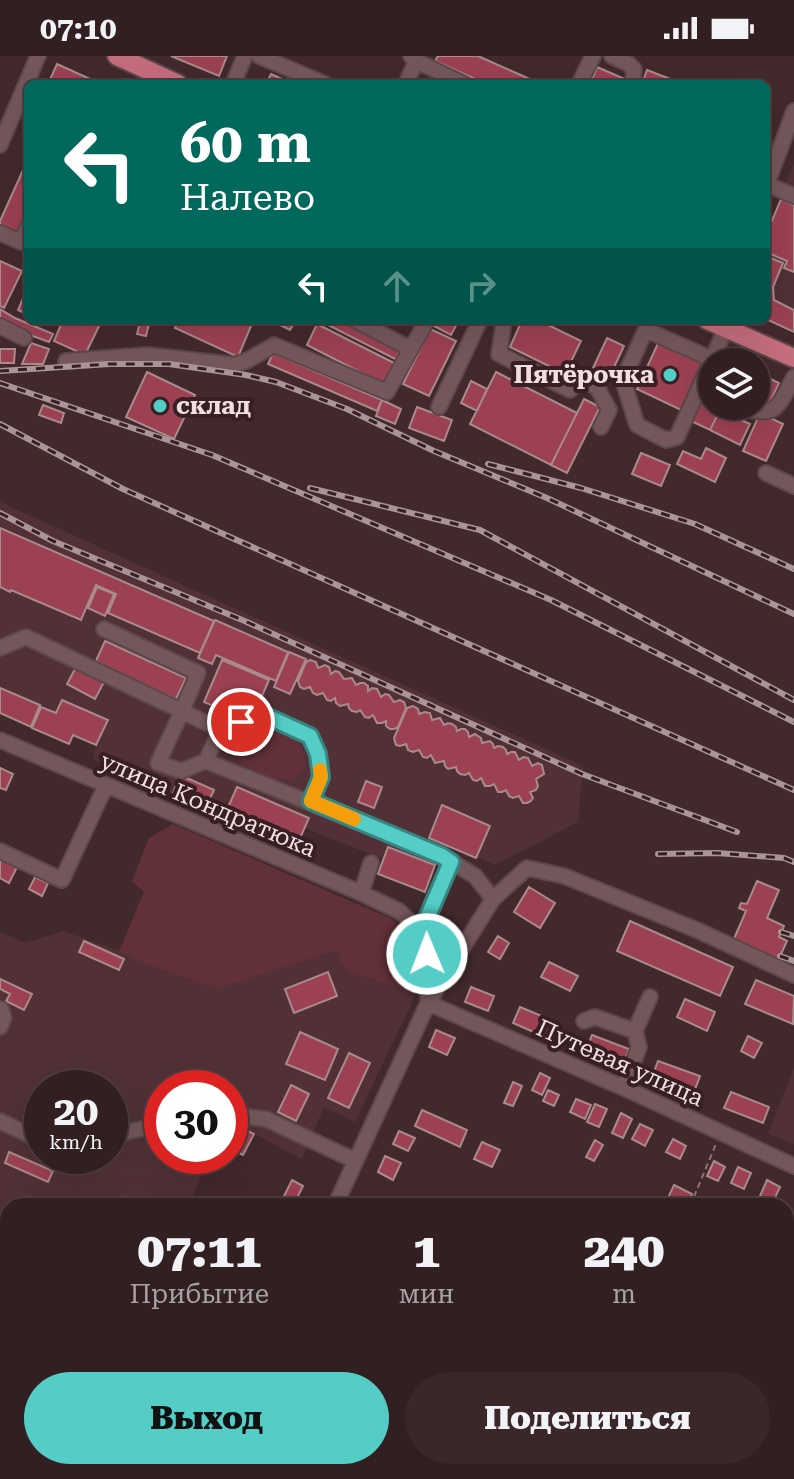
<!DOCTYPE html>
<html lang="ru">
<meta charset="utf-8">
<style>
body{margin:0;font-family:"Roboto Serif",serif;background:#3a272a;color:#f1f3f6;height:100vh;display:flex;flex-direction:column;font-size:30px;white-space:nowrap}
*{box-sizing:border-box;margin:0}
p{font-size:26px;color:#a8a2a5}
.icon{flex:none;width:44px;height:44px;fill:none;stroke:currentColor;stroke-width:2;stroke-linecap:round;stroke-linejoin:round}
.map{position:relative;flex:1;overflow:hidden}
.drawer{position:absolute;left:0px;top:1142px;width:794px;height:282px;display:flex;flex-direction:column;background:#321f21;border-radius:24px 24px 0 0;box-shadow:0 8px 32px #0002,0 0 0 2px #4d3d3f}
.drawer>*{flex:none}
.top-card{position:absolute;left:24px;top:24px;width:746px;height:244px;border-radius:12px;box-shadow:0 8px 32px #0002,0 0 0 2px #4d3d3f;background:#00695c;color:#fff;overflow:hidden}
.controls{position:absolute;left:698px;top:292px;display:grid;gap:16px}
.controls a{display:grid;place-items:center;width:72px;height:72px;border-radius:50%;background:#321f21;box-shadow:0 8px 32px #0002,0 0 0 2px #4d3d3f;font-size:40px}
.speed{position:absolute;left:24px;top:1014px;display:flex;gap:16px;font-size:40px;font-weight:700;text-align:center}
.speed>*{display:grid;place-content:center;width:104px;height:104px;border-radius:50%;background:#321f21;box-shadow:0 8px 32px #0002,0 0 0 2px #4d3d3f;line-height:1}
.speed small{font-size:20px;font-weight:400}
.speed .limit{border:12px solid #d22;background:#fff;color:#111}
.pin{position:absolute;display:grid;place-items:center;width:68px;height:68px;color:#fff;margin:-34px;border:4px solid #fff;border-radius:50%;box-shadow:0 2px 8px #0007}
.me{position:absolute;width:88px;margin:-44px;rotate:359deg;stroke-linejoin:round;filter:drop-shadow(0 0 6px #0008)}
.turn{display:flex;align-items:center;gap:28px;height:168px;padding:0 24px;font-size:36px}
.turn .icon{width:104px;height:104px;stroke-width:2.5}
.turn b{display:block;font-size:56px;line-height:68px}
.lanes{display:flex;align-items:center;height:76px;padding:0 24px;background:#0003;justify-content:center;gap:40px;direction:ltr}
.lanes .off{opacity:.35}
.eta{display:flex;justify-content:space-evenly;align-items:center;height:136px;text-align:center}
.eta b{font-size:48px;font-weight:800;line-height:56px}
.action{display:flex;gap:16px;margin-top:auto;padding:16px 24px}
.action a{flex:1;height:92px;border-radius:48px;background:#54cdc7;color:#111;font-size:32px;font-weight:800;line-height:92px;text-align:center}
.action a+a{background:#3a272a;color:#f1f3f6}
.status{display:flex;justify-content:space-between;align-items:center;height:56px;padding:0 40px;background:#321f21;direction:ltr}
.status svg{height:22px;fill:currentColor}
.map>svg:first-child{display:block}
.built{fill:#513136;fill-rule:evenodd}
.green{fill:#623038}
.building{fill:#9b4152;stroke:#a98a8d;stroke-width:2}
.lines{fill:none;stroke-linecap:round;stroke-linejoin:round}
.minor-casing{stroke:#5c474a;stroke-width:18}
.major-casing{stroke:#5c474a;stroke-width:22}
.path{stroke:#8b7678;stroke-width:2;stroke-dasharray:6 4;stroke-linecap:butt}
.minor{stroke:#74575b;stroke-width:14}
.major{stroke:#c46d7c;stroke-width:18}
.rail-casing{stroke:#a99598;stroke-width:6}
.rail{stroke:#381f23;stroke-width:3;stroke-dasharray:9;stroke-linecap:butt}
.route-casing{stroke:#378581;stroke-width:20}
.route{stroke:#54cdc7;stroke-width:14}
.slow{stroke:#f59e0b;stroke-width:14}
.poi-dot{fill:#54cdc7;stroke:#381f23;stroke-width:3}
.labels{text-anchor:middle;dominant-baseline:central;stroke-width:8;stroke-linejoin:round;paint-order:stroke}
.poi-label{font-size:24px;font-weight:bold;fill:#f0dfe1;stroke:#381f23;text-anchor:end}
.street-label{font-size:24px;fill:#f0dfe1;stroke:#381f23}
</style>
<div class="status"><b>07:10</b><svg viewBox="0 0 49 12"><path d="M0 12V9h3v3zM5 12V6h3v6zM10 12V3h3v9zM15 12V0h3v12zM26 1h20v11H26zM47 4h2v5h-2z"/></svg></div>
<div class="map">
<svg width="794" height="1423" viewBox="0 0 794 1423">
<rect width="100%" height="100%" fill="#42292c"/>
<path class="built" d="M793,109H794V254L774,244L766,200V179Z
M0,446L583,710L578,766L495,809L447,789L438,810L388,791L383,803L305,772L297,789L225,758L227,753L209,745L206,751L93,703L96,689L73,679L69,688L0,657Z
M63,875L119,895L138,905L217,933L336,893L345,914L416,938L355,1066L324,1051L302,1103L230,1065V1032H162V1100H211L188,1150H8V1324L0,1320V876L25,887ZM42,1032H110V1100H42Z
M794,1012V1088L768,1078Z"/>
<path class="green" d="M261,670H281L295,681L305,698L306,712L292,725C272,725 248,714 233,701L236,683L245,676Z
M173,768L392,863L411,884L420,913L416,938L345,914L336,894L217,933L138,905L119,895L144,836L132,825L149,782Z"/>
<path class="building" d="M171,0H227L219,20Z
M438,0H478L541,28H486L435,5Z
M57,8L101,28H48Z
M597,11L627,24L625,28H590Z
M647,14L683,28H642Z
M271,18L293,28H266Z
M28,103V152L16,179L0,171V165Z
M781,143L794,149V216L784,212L787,205L766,196V179Z
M766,200L783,207L773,231L774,244L794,254V276L766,263Z
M0,205L22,215L4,252L0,250Z
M28,231V259L18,254Z
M0,253L15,262L53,278L49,286L8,271L0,267Z
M63,264H102L85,299L54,285Z
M178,264H237L251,270L238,301L175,272Z
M270,264H296L290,274Z
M325,264H347L405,294L399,305L324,267Z
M437,264H459L451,279L434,270Z
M522,264H538L581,285L565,318L510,291Z
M140,266L149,268L146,280L137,278Z
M317,268L398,309L387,330L307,289Z
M430,273L456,285L429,340L403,328Z
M607,282L624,290L610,320L593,312Z
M659,285L703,306L681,354L637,333Z
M31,287L49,293L43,308H22Z
M723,291L744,301L741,306H734L719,299Z
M0,293H15L14,307H0Z
M273,297L382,344L377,355L268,308Z
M147,316L195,339L174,383L126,361Z
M496,316L577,357L551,409L470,368Z
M756,316L779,327L770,346L761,348L756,346Z
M711,324L712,350H722L710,374L691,365Z
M471,325L487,333L477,355L461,347Z
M584,343L600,351L567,417L551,409Z
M382,344L401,353L395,368L376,360Z
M43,349L64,357L61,367L39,359Z
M417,351L452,364L444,385L409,372Z
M720,354L750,368L740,389L710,374Z
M760,357L783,368L766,405L743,395Z
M706,392L726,402L715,426L677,408L683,395L701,403Z
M641,397L670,409L661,430L632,418Z
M0,472L214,565L200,597L108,557L116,538L96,529L81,564L11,534L10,536L0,531Z
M97,531L114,538L105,560L88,552Z
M215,564L288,596L276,625L216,599L212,608L198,602Z
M105,585L186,622L176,643L95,607Z
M289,596L306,603L290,638L274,631Z
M222,604L269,624L258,649L250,645L243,663L204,646Z
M310,604L316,606L318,612L325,609L329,611L331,618L335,615L339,616L344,623L352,622L356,629L360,627H364L368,630V635L372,632L377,633L381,641L385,638L389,639L394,646L400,644L404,646L406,652L398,671L394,673H390L386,670V665L382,667H377L373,659L369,662L365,661L360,654L357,656L352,655L349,652L348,648L340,650L336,647L335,642L331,645L327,644L323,637L317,639L313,637L310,631L304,633L300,631L298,625L306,606Z
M76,611L104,626L95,643L67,628Z
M0,632L40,649L31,671L0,657Z
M62,644L108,664L96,689L73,679L69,688L32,672L41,651L56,657Z
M413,650L418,653L419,658L425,656L430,657L432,664L440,662L444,669L448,667L452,668L456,671L457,675L461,673H465L468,676L469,681L475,678L481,682L482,687L490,685L493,688L494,692L498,690L503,691L506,694L507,698L511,696H515L519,704L523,701L528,702L532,710L538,707L542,709L544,718L536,723L538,730L536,734L530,736L533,742L531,745L527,747H523L519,740L513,742L509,740L506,734L502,736H498L494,728L490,730H485L481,722L477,725L473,724L469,717L465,719L460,718L457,715L456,711L448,713L445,710L444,705L435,707L431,699L427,702L423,701L419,694L413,696L408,694L406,688L400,690L396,689L394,682L407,652Z
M0,712L13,718L6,734L0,732Z
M180,719L214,734L206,751L173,737Z
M366,725L382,731L374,752L358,746Z
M237,731L309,762L297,789L225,758Z
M442,749L490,770L476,802L429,782Z
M388,791L435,809L425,836L378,818Z
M2,803L17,811L9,827L0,822V807Z
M35,821L48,827L42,840L29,833Z
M757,825L779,834L767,862L784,870L779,881L787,885L778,905L733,885L746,855L739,852L741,847L747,848Z
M529,831L555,847L540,872L514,856Z
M630,865L733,911L720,940L617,895Z
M498,880L509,887L500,903L488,896Z
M84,885L124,903L119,914L79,896Z
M549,906L578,920L570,935L541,921Z
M328,916L337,940L294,957L285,933Z
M0,923L32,938L24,954L6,945L10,938L0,933Z
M756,924L794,940L793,968L745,948Z
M471,931L494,940L488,955L465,946Z
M685,943L715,956L707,975L677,961Z
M520,951L561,968L554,985L513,967Z
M436,974L455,982L447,999L429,991Z
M300,976L338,993L325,1024L286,1008Z
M592,979L629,993L623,1010L586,995Z
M748,980L762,987L754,1002L741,995Z
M349,997L370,1007L349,1052L328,1042Z
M658,1005L700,1020L694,1036L652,1021Z
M195,1013L215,1023L211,1032H186Z
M540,1017L550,1022L542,1039L532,1034Z
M513,1026L522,1030L513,1050L504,1047Z
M291,1029L309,1038L296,1065L278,1056Z
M548,1034L559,1039L554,1050L543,1045Z
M731,1036L769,1051L763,1067L724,1052Z
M576,1043L591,1049L585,1063L570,1056Z
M595,1048L607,1053L599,1071L587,1066Z
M422,1054L467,1074L460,1091L415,1070Z
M621,1057L632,1063L623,1082L612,1077Z
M232,1067L254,1078L243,1099L230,1093V1072Z
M640,1068L653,1074L645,1090L632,1083Z
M399,1075L415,1082L408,1095L393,1088Z
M673,1083L686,1090L680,1103L666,1096Z
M595,1084L603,1089L594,1105L586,1101Z
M482,1086L500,1094L492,1111L474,1103Z
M9,1096L53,1115L48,1126L5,1107Z
M385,1100L401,1107L393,1124L378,1116Z
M714,1105L725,1111L718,1125L707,1120Z
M738,1111L751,1117L744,1133L731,1127Z
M292,1124L303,1130L293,1150H279Z
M767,1124L780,1131L773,1146L760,1140Z
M674,1129L692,1138L686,1150H670L665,1148Z
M533,1416H549L551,1417L547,1423H532L530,1422Z
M677,1416H690L692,1417L689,1423H674Z
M747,1416H764L761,1423H743Z"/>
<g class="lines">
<defs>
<path id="minor" d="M259,0L325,28
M612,0L629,8L634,13L633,28
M416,5L464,28
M233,28L245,0
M406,28L416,5L411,0
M579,28L593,0
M0,89L38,0
M767,128L794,140
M766,131L794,55
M0,177L21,186L28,170
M355,264L411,293
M504,264L499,298L570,334L578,323L597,331L609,354L601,371
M650,264L623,324L637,369L666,384L677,381L726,272
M0,270L24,282
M646,274L712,303
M66,305L148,299L235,309L248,304L274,289L387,336L427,264
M731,350C775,360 774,360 794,321
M439,351L480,264
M766,417L794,430
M104,573L198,617L182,655L220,674
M0,592L26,581L182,655L158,707L181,715L206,705
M0,684L361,837L399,855L412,867L427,898L428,947L335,1150
M311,745L321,721L318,698L310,680L262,658L220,674L206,705L442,800L475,820L493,843
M0,795L62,824L106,729
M361,837L371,807
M419,881L451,806
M794,919L697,874L564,820L527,812L493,843L428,947L624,1032L794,1110
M584,965L595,961L635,975
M0,971L4,962L1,953
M624,1032L639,991L635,975L650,941
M230,1059L266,1063L356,1105
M0,1065L42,1085
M110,1080L162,1068
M786,1402L794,1406
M218,1416L234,1423
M8,1423L12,1416
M72,1423L75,1416
M558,1423L561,1416"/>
<path id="major" d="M117,0L178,28
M707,264L794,302
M0,1361L8,1365
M119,1416L133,1423"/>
</defs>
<use href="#minor" class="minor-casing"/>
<use href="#major" class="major-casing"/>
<path class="path" d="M690,1150L716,1088
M0,1339L8,1342
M173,1416L189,1423
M193,1423L197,1416"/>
<use href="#minor" class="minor"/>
<use href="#major" class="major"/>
<defs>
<path id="rail" d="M0,315L109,308H169L246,319L276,326L347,353L434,395L547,442L794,558
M0,327L212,399L551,544L794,666
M0,368L123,433L794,734
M488,408L581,432L695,468L794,513
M310,432L480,474L794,644
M0,457L53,485L247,566L582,718L737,776
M658,798L717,797L784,802L794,806
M781,876L794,880
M780,900L794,905"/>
</defs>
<use href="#rail" class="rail-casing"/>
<use href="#rail" class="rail"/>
</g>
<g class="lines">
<defs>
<path id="route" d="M241,666L262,658L310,680L318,698L321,721L311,745L442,800L451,806L419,881L427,898"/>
</defs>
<use href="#route" class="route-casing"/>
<use href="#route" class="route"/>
<path class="slow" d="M320,714L321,721L311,745L354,763"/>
</g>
<g class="poi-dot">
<circle cx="670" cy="319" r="8"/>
<circle cx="160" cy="350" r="8"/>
</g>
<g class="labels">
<g class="poi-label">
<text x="654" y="319">Пятёрочка</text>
<text x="176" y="350" text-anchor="start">склад</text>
</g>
<g class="street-label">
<text transform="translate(208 749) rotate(23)">улица Кондратюка</text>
<text transform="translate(620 1007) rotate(24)">Путевая улица</text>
</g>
</g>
</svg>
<div class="controls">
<a><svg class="icon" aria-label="layers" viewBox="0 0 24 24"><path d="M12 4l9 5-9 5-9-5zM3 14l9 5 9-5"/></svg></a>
</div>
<div class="speed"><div>20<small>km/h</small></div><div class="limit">30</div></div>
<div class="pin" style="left:241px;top:666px;background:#d93025"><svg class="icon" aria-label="arrive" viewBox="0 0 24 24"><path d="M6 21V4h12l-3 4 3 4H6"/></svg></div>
<svg class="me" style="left:427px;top:898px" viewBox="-20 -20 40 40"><circle r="17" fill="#54cdc7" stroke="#fff" stroke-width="3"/><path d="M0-11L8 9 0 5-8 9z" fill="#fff"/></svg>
<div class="top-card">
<div class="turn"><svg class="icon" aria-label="left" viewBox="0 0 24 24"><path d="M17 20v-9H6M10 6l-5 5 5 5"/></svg><div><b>60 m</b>Налево</div></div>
<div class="lanes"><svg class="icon" aria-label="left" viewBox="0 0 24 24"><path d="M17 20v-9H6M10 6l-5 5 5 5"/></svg><svg class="icon off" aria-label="ahead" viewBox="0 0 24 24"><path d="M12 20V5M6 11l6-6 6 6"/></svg><svg class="icon off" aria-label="right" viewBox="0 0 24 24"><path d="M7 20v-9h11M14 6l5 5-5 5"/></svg></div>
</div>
<section class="drawer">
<div class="eta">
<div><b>07:11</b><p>Прибытие</p></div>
<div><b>1</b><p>мин</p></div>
<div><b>240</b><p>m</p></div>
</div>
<div class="action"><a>Выход</a><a>Поделиться</a></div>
</section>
</div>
